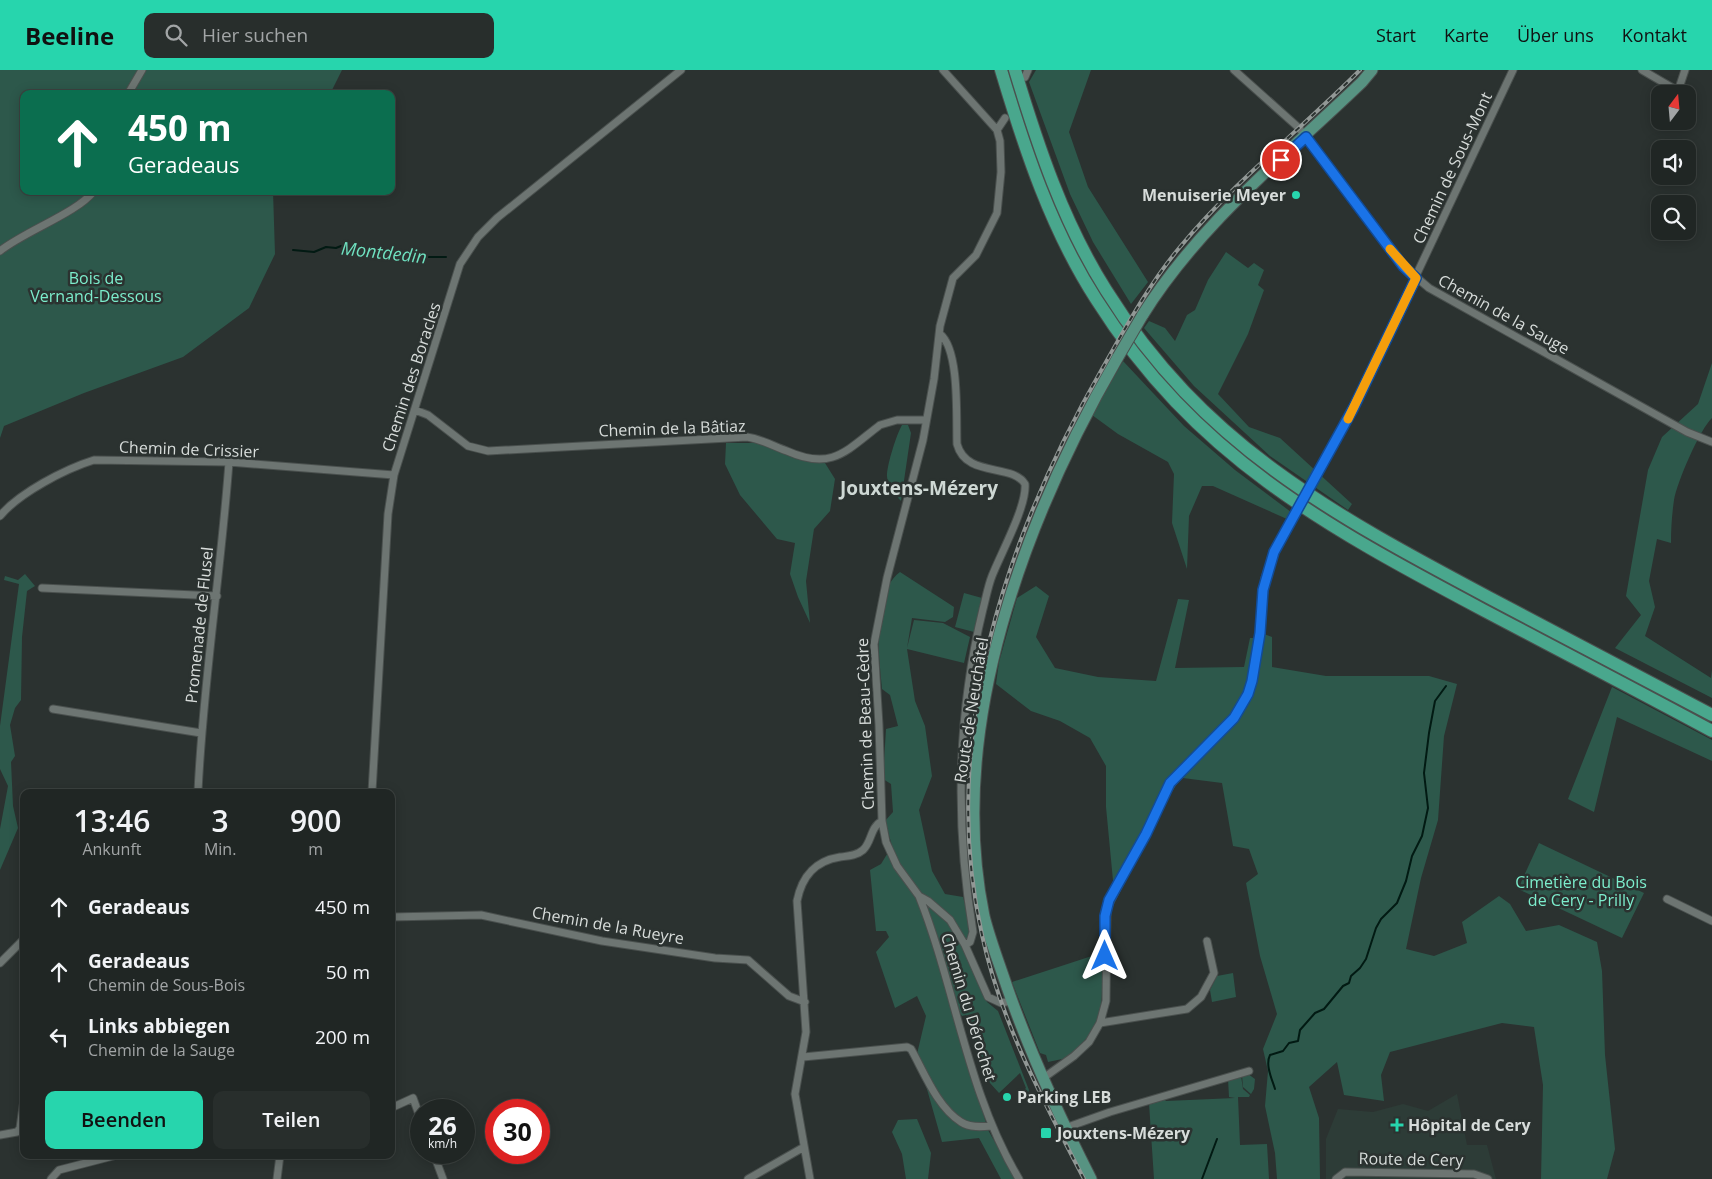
<!DOCTYPE html>
<html lang="de">
<meta charset="utf-8">
<style>
body{margin:0;font-family:"Open Sans",sans-serif;background:#282e2c;color:#f1f3f6;height:100vh;display:flex;flex-direction:column;font-size:19px;white-space:nowrap}
*{box-sizing:border-box;margin:0}
p{font-size:16px;color:#a2a5a6}
.icon{flex:none;width:28px;height:28px;fill:none;stroke:currentColor;stroke-width:2;stroke-linecap:round;stroke-linejoin:round}
.map{position:relative;flex:1;overflow:hidden}
.drawer{position:absolute;left:20px;top:719px;width:375px;height:370px;display:flex;flex-direction:column;background:#202624;border-radius:10px;box-shadow:0 2px 12px #0003,0 0 0 1px #3d4341}
.drawer>*{flex:none}
.guide{position:absolute;left:20px;top:20px;width:375px;height:105px;border-radius:10px;box-shadow:0 2px 12px #0003,0 0 0 1px #3d4341;background:#0b6e4f;color:#fff;overflow:hidden}
.needle{width:32px;rotate:16deg}
.controls{position:absolute;left:1651px;top:15px;display:grid;gap:10px}
.controls a{display:grid;place-items:center;width:45px;height:45px;border-radius:10px;background:#202624;box-shadow:0 2px 12px #0003,0 0 0 1px #3d4341;font-size:25px}
.speed{position:absolute;left:410px;top:1029px;display:flex;gap:10px;font-size:25px;font-weight:700;text-align:center}
.speed>*{display:grid;place-content:center;width:65px;height:65px;border-radius:50%;background:#202624;box-shadow:0 2px 12px #0003,0 0 0 1px #3d4341;line-height:1}
.speed small{font-size:12px;font-weight:400}
.speed .limit{border:8px solid #d22;background:#fff;color:#111}
.pin{position:absolute;display:grid;place-items:center;width:42px;height:42px;color:#fff;margin:-21px;border:2px solid #fff;border-radius:50%;box-shadow:0 1px 5px #0007}
.me{position:absolute;width:55px;margin:-28px;rotate:0deg;stroke-linejoin:round;filter:drop-shadow(0 0 4px #0008)}
.turn{display:flex;align-items:center;gap:18px;height:105px;padding:0 25px;font-size:22px}
.turn .icon{width:65px;height:65px;stroke-width:2.5}
.turn b{display:block;font-size:35px;line-height:42px}
.eta{display:flex;justify-content:space-evenly;align-items:center;height:85px;text-align:center}
.eta b{font-size:30px;font-weight:600;line-height:35px}
.action{display:flex;gap:10px;margin-top:auto;padding:10px 25px}
.action a{flex:1;height:58px;border-radius:10px;background:#27d5ad;color:#111;font-size:20px;font-weight:600;line-height:58px;text-align:center}
.action a+a{background:#282e2c;color:#f1f3f6}
ul{padding:0;list-style:none}
li{display:flex;align-items:center;gap:15px;height:65px;padding:0 25px}
li div{flex:1}
li b{display:block;font-size:19px}
li em{font-style:normal}
header{display:flex;align-items:center;gap:30px;box-sizing:border-box;height:70px;padding:0 25px;background:#27d5ad;color:#111}
header strong{font-size:24px}
nav{display:flex;gap:28px;margin-inline-start:auto;font-size:18px}
.search{width:350px;height:45px;background:#282e2c;display:flex;align-items:center;gap:12px;box-sizing:border-box;padding:0 18px;border-radius:10px;color:#a2a5a6;font-size:19px}
.map>svg:first-child{display:block}
.built{fill:#2d3c37}
.green{fill:#2d584b}
.lines{fill:none;stroke-linecap:round;stroke-linejoin:round}
.stream{stroke:#021a13;stroke-width:2}
.minor-casing{stroke:#4a504e;stroke-width:9}
.primary-casing{stroke:#4a504e;stroke-width:13}
.motorway-casing{stroke:#4a504e;stroke-width:14}
.minor{stroke:#6d7572;stroke-width:7}
.primary{stroke:#579382;stroke-width:11}
.motorway{stroke:#49a78d;stroke-width:12}
.rail-casing{stroke:#929896;stroke-width:4}
.rail{stroke:#2b3230;stroke-width:2;stroke-dasharray:5.5;stroke-linecap:butt}
.minor-bridge-casing{stroke:#4a504e;stroke-width:9;stroke-linecap:butt}
.primary-bridge-casing{stroke:#4a504e;stroke-width:13;stroke-linecap:butt}
.minor-bridge{stroke:#6d7572;stroke-width:7}
.primary-bridge{stroke:#579382;stroke-width:11}
.route-casing{stroke:#114b97;stroke-width:12}
.route{stroke:#1a73e8;stroke-width:9}
.slow{stroke:#f59e0b;stroke-width:9}
.poi-dot{fill:#27d5ad;stroke:#2b3230;stroke-width:2}
.labels{text-anchor:middle;dominant-baseline:central;stroke-width:5;stroke-linejoin:round;paint-order:stroke}
.street-label{font-size:16px;fill:#d7dcda;stroke:#2b3230}
.poi-label{font-size:16px;font-weight:bold;fill:#d7dcda;stroke:#2b3230;text-anchor:start}
.park-label{font-size:16px;fill:#7cedcc;stroke:#2b3230}
.water-label{font-size:18px;font-style:italic;fill:#6fe1c0;stroke:#2b3230}
.quarter-label{font-size:19px;font-weight:bold;fill:#ced8d4;stroke:#2b3230}
</style>
<header>
<strong>Beeline</strong>
<div class="search"><svg class="icon" aria-label="search" viewBox="0 0 24 24"><circle cx="10" cy="10" r="6"/><path d="M15 15l6 6"/></svg>Hier suchen</div>
<nav><a>Start</a><a>Karte</a><a>Über uns</a><a>Kontakt</a></nav>
</header>
<div class="map">
<svg width="1712" height="1109" viewBox="0 0 1712 1109">
<rect width="100%" height="100%" fill="#2b3230"/>
<path class="built" d="M1457,1024L1467,1075H1487L1496,1109H1326V1069L1338,1039L1373,1042L1403,1034L1428,1041Z"/>
<path class="green" d="M0,0H342L330,24H24V121H273L275,184L249,238L183,287L84,323L4,356L0,368Z
M1036,0H1091L1069,62L1088,117L1148,212L1131,234L1093,172L1070,124L1029,12Z
M1226,182L1248,198L1254,193L1264,200L1258,215L1264,220L1248,264L1218,324L1249,357L1280,368L1352,434L1348,440L1270,386L1194,316L1144,258L1149,251L1165,258L1175,271L1187,245L1195,240L1208,210Z
M1123,291L1184,356L1235,400L1291,442L1287,449L1213,416H1202L1189,446L1187,499L1172,453L1174,404L1168,392L1118,364L1092,345Z
M1712,293V348C1700,359 1677,412 1674,430C1672,444 1671,458 1671,473L1657,469L1649,511L1655,537L1645,566L1711,608L1712,600V628L1615,578L1641,545L1626,526L1648,400L1662,367L1698,334Z
M902,355H908L911,363L901,431C895,424 886,413 887,404C888,392 896,366 902,355Z
M726,373H773L825,393L835,409L830,441L814,459L806,511L810,553L798,527L790,504L795,473L777,469L740,425L725,394Z
M900,502L954,537L953,547L945,552L912,548L907,578L914,550L943,553L970,567L964,593L907,579L915,631L925,656L932,706L919,740L932,801L945,824L963,827L971,856L965,875L974,905L987,932L998,941L1029,1020L1028,1023L1024,1020L1026,1018L1020,1003L999,1023L990,1013L966,945L962,946L959,942L945,890L939,891L988,1060L1016,1109H1001L979,1068L942,1072L917,984L926,946L917,926L895,938L876,882L889,867L886,861H876L870,800L881,794L892,776L885,751L893,742L891,714L883,709L886,659L898,656L890,625L882,619C879,585 870,525 900,502Z
M25,504L35,516L27,521L22,567L21,630L15,638L10,655L15,686L11,692L13,736L18,758L0,800V759L8,716L0,699V656L19,514L4,510L5,506L18,510Z
M1036,516L1049,526L1036,567L1055,598L1098,607L1156,611L1178,529L1189,530L1175,598L1244,597L1250,568H1257L1258,590L1264,564L1272,567V597L1326,606H1429L1457,614L1444,666L1438,750L1421,808L1406,879L1434,886L1467,873L1462,852L1499,826L1510,834L1526,861L1559,855L1597,872L1602,901L1605,985L1615,1079L1607,1109H1541L1543,1015L1534,957L1502,953L1390,982L1381,1005L1384,1031L1344,1025L1337,992L1309,1017L1319,1048L1320,1109H1277L1275,1083L1265,1036L1268,1001L1263,979L1277,944L1260,886L1246,813L1258,804L1249,779L1233,776L1222,713L1175,707L1114,821L1106,737V696L1090,668L1060,651L1031,641L996,614L999,592L1017,528Z
M964,523L982,528L974,562L955,557Z
M1612,617L1712,670V691L1617,647L1594,742L1568,729Z
M1539,773L1644,823L1622,868L1518,819Z
M1095,885L1103,896L1101,944L1090,965L1067,988L1048,992L1046,985L1040,983L1012,912Z
M1233,903L1236,927L1212,932L1210,920L1217,906Z
M1248,1004L1255,1009L1254,1019L1251,1024L1243,1017L1242,1005Z
M1241,1006L1243,1019L1250,1025L1249,1027H1238L1240,1075L1267,1074L1269,1109H1154L1149,1033L1163,1028L1166,1031L1235,1028L1229,1027L1228,1009Z
M917,1049L931,1083L928,1109H906L902,1084L892,1062L898,1050Z"/>
<g class="lines">
<path class="stream" d="M293,180L314,182L326,177L336,178L341,176L371,181L383,180L392,182H409L422,187H446
M1275,1019C1272,1009 1265,995 1270,985L1283,981L1289,973L1298,971L1300,960L1315,943L1324,939L1343,916L1349,913L1351,906L1360,898L1366,889L1376,858L1381,849L1397,833L1406,811L1412,786L1422,766L1428,738L1424,703L1429,663L1435,631L1446,616
M1202,1109L1217,1069"/>
<defs>
<path id="minor" d="M943,0L997,60L1000,71L1001,102L997,143L976,185L953,208L940,256L934,309L923,370L887,508L874,574L879,655L882,751L886,772L897,796L919,826L928,831L950,850L965,875
M1234,0L1299,58L1403,196L1429,218L1687,362L1712,372
M1642,0L1678,21L1685,0
M1025,7L1028,0
M128,24L142,0
M997,60L1005,48
M0,181C25,161 77,143 94,121
M940,264C960,280 956,348 957,374C966,408 1012,393 1025,414C1027,436 1001,483 992,506C988,516 986,528 983,539C957,645 955,754 973,862L970,872L965,875L988,927L1001,933L1011,931
M415,340L428,345L468,376L488,381L747,367C761,369 773,376 787,381C832,401 846,381 880,355L897,350H926
M1317,405L1354,337L1513,0
M0,446C19,423 65,399 94,390L229,392L394,405
M42,518L217,526
M53,639L201,663
M198,722C203,612 221,502 229,392
M372,722L388,444L394,405L460,194L478,167L497,148L681,0
M919,826C956,919 967,1023 1019,1109
M1667,829L1712,851
M391,847L481,845L602,871L715,888L748,890L789,926L805,932
M0,893L24,869
M1100,953L1187,939L1201,927L1214,903L1207,871
M803,987L907,977L911,979C924,1002 937,1037 961,1052C970,1058 982,1057 991,1056
M1042,1009L1074,986L1089,972L1100,953L1106,931L1107,838L1165,724L1180,701L1234,648L1248,624L1252,611L1260,563L1265,508L1274,482L1290,452
M391,1038L413,1028L421,1050
M1065,1058L1110,1042L1249,1001
M0,1065L17,1062L20,1058L24,1030
M433,1082L443,1109
M51,1109L59,1100L117,1085
M277,1109L280,1085
M748,1109L804,1077
M810,1109L795,1024L806,962L797,831C802,806 815,791 840,787C848,786 856,786 863,780C872,772 870,757 882,751
M1336,1109L1345,1102L1474,1104L1488,1109"/>
<path id="primary" d="M1142,246C1199,154 1285,86 1362,12L1372,0
M1091,1109C1059,1046 1030,983 1007,917C999,893 990,870 984,846C945,658 1025,448 1118,287"/>
<path id="motorway" d="M1001,0C1025,80 1051,159 1096,229C1195,386 1325,456 1483,540C1559,580 1636,620 1712,661
M1015,0C1038,76 1063,152 1106,220C1202,374 1332,444 1488,527C1563,566 1637,606 1712,645"/>
</defs>
<use href="#minor" class="minor-casing"/>
<use href="#primary" class="primary-casing"/>
<use href="#motorway" class="motorway-casing"/>
<use href="#minor" class="minor"/>
<use href="#primary" class="primary"/>
<use href="#motorway" class="motorway"/>
<defs>
<path id="rail" d="M1084,1109C1043,1030 1001,953 982,865C938,669 1005,468 1102,299C1126,257 1149,214 1180,177C1234,112 1301,59 1360,0"/>
</defs>
<use href="#rail" class="rail-casing"/>
<use href="#rail" class="rail"/>
<defs>
<path id="minor-bridge" d="M1290,452L1317,405"/>
<path id="primary-bridge" d="M1118,287L1142,246"/>
</defs>
<use href="#minor-bridge" class="minor-bridge-casing"/>
<use href="#primary-bridge" class="primary-bridge-casing"/>
<use href="#minor-bridge" class="minor-bridge"/>
<use href="#primary-bridge" class="primary-bridge"/>
</g>
<g class="lines">
<defs>
<path id="route" d="M1105,886V846L1109,830L1146,764L1170,713L1234,648L1248,624L1252,611L1260,563L1263,520L1274,482L1354,337L1416,208L1403,196L1306,67L1281,90"/>
</defs>
<use href="#route" class="route-casing"/>
<use href="#route" class="route"/>
<path class="slow" d="M1348,349L1416,208L1390,179"/>
</g>
<g class="poi-dot">
<circle cx="1296" cy="125" r="5"/>
<circle cx="1007" cy="1027" r="5"/>
<path d="M1394.5 1047.5h5v5h5v5h-5v5h-5v-5h-5v-5h5z"/>
<rect x="1040" y="1057" width="12" height="12" rx="2.5"/>
</g>
<g class="labels">
<g class="street-label">
<text transform="translate(1452 98) rotate(-65)">Chemin de Sous-Mont</text>
<text transform="translate(1504 244) rotate(29)">Chemin de la Sauge</text>
<text transform="translate(411 307) rotate(-72)">Chemin des Boracles</text>
<text transform="translate(672 358) rotate(-2)">Chemin de la Bâtiaz</text>
<text transform="translate(189 379) rotate(2)">Chemin de Crissier</text>
<text transform="translate(199 555) rotate(-84)">Promenade de Flusel</text>
<text transform="translate(971 640) rotate(-81)">Route de Neuchâtel</text>
<text transform="translate(865 654) rotate(-92)">Chemin de Beau-Cèdre</text>
<text transform="translate(608 855) rotate(10)">Chemin de la Rueyre</text>
<text transform="translate(969 937) rotate(73)">Chemin du Dérochet</text>
<text transform="translate(1411 1089) rotate(1)">Route de Cery</text>
</g>
<g class="poi-label">
<text x="1286" y="125" text-anchor="end">Menuiserie Meyer</text>
<text x="1017" y="1027">Parking LEB</text>
<text x="1408" y="1055">Hôpital de Cery</text>
<text x="1057" y="1063">Jouxtens-Mézery</text>
</g>
<g class="park-label">
<text x="96" y="208">Bois de<tspan x="96" dy="18">Vernand-Dessous</tspan></text>
<text x="1581" y="812">Cimetière du Bois<tspan x="1581" dy="18">de Cery - Prilly</tspan></text>
</g>
<g class="water-label">
<text transform="translate(384 182) rotate(6)">Montdedin</text>
</g>
<g class="quarter-label">
<text x="919" y="418">Jouxtens-Mézery</text>
</g>
</g>
</svg>
<div class="controls">
<a><svg class="needle" viewBox="-14 -14 28 28"><path d="M0-13l5 13h-10z" fill="#e53935"/><path d="M0 13l5-13h-10z" fill="#a2a5a6"/></svg></a>
<a><svg class="icon" aria-label="sound" viewBox="0 0 24 24"><path d="M4 9h4l5-4v14l-5-4H4zM17 9q2 3 0 6"/></svg></a>
<a><svg class="icon" aria-label="search" viewBox="0 0 24 24"><circle cx="10" cy="10" r="6"/><path d="M15 15l6 6"/></svg></a>
</div>
<div class="speed"><div>26<small>km/h</small></div><div class="limit">30</div></div>
<div class="pin" style="left:1281px;top:90px;background:#d93025"><svg class="icon" aria-label="arrive" viewBox="0 0 24 24"><path d="M6 21V4h12l-3 4 3 4H6"/></svg></div>
<svg class="me" style="left:1105px;top:886px" viewBox="-20 -20 40 40"><path d="M0-17L14 15 0 8-14 15z" fill="#1a73e8" stroke="#fff" stroke-width="4"/></svg>
<div class="guide">
<div class="turn"><svg class="icon" aria-label="ahead" viewBox="0 0 24 24"><path d="M12 20V5M6 11l6-6 6 6"/></svg><div><b>450 m</b>Geradeaus</div></div>
</div>
<section class="drawer">
<div class="eta">
<div><b>13:46</b><p>Ankunft</p></div>
<div><b>3</b><p>Min.</p></div>
<div><b>900</b><p>m</p></div>
</div>
<ul>
<li><svg class="icon" aria-label="ahead" viewBox="0 0 24 24"><path d="M12 20V5M6 11l6-6 6 6"/></svg><div><b>Geradeaus</b></div><em>450 m</em></li>
<li><svg class="icon" aria-label="ahead" viewBox="0 0 24 24"><path d="M12 20V5M6 11l6-6 6 6"/></svg><div><b>Geradeaus</b><p>Chemin de Sous-Bois</p></div><em>50 m</em></li>
<li><svg class="icon" aria-label="left" viewBox="0 0 24 24"><path d="M17 20v-9H6M10 6l-5 5 5 5"/></svg><div><b>Links abbiegen</b><p>Chemin de la Sauge</p></div><em>200 m</em></li>
</ul>
<div class="action"><a>Beenden</a><a>Teilen</a></div>
</section>
</div>
